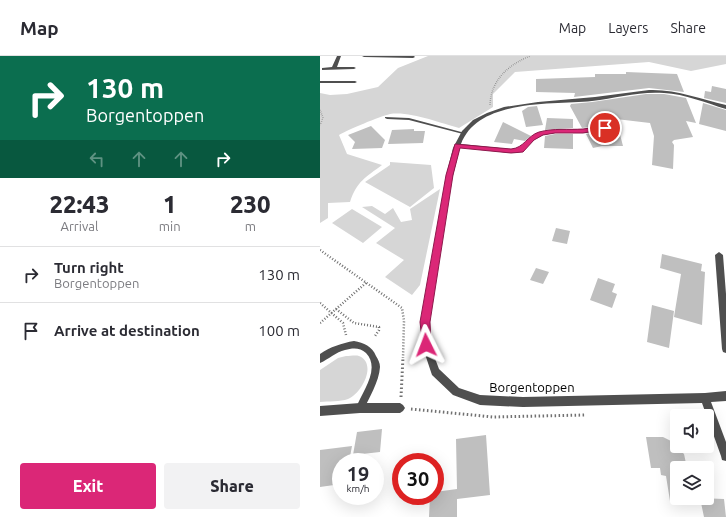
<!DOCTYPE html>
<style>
body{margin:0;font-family:Ubuntu,sans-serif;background:#f2f2f3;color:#2b2b33;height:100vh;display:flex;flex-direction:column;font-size:15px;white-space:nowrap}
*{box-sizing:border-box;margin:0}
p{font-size:13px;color:#7c7c81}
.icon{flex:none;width:22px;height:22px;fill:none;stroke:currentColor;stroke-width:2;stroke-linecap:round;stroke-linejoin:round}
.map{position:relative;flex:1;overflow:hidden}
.panel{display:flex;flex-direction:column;background:#fff;width:320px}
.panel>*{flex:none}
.hud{background:#0b6e4f;color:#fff;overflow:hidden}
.controls{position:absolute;left:350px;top:353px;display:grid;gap:8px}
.controls a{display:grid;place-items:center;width:44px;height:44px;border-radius:4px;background:#fff;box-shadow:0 4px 16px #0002;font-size:20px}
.speed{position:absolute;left:12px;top:397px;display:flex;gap:8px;font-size:20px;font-weight:700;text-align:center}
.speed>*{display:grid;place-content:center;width:52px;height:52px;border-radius:50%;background:#fff;box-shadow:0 4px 16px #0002;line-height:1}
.speed small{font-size:10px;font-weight:400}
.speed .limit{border:6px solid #d22;background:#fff;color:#111}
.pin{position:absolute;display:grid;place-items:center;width:34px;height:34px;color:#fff;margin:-17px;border:2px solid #fff;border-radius:50%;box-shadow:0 1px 4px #0007}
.me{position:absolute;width:44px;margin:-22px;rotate:357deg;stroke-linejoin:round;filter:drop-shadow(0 0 3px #0008)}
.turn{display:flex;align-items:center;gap:14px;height:84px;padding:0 20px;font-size:18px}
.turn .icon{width:52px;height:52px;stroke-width:2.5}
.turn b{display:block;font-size:28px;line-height:34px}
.lanes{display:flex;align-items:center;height:38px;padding:0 20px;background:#0003;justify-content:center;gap:20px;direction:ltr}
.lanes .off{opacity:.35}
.eta{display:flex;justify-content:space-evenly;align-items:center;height:68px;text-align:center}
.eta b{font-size:24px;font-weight:800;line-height:28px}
.cta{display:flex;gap:8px;margin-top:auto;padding:8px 20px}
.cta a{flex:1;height:46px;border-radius:4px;background:#db2777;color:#fff;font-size:16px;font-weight:800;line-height:46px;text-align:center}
.cta a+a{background:#f2f2f3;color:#2b2b33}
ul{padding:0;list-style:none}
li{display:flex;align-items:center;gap:12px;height:56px;padding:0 20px;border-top:1px solid #e1e1e2}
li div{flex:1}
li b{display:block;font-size:15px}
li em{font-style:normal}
header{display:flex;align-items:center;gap:24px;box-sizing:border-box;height:56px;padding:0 20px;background:#fff;border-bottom:1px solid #e1e1e2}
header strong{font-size:19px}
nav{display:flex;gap:22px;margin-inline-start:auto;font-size:14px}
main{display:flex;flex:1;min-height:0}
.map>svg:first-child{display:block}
.green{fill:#d6d6d6}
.building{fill:#bfbfbf}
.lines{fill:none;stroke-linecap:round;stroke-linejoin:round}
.path-far2{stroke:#717171;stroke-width:1.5;stroke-dasharray:0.5 1.5;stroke-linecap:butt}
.path-far1{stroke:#717171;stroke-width:2.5;stroke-dasharray:1 2;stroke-linecap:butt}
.path{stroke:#717171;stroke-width:3;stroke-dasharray:1.5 2.5;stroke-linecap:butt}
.lane{fill:#4f4f4f;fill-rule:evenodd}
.street{fill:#4f4f4f;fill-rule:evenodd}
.route{fill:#db2777;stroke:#8e194d}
.labels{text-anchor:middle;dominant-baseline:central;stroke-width:3.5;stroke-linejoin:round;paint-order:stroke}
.street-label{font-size:13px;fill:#000;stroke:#fff}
</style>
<header>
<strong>Map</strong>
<nav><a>Map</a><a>Layers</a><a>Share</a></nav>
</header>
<main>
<section class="panel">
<div class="hud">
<div class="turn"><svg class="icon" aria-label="right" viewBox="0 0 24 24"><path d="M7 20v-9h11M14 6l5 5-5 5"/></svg><div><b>130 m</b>Borgentoppen</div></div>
<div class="lanes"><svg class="icon off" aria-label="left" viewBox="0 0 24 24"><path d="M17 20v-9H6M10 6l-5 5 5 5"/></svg><svg class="icon off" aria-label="ahead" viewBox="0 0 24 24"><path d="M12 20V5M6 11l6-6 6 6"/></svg><svg class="icon off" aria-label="ahead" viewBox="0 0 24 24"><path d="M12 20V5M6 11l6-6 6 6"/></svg><svg class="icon" aria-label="right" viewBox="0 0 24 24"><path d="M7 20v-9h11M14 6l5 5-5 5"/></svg></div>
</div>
<div class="eta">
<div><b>22:43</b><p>Arrival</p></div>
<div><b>1</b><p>min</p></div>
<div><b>230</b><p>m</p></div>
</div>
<ul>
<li><svg class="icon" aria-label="right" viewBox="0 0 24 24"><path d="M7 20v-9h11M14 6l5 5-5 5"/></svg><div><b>Turn right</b><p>Borgentoppen</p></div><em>130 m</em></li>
<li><svg class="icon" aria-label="arrive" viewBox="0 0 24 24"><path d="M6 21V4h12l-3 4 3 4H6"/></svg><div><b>Arrive at destination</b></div><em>100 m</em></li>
</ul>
<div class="cta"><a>Exit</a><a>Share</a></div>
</section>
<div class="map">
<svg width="406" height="461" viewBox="0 0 406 461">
<rect width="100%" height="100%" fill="#fff"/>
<path class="green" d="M108,0H406V8L371,15L329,6L195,16L173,38V51L139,72C120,67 90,55 70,58C58,61 30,73 19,79L27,98L62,109C46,121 37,125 30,146L8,147V162L0,167V37L10,39L27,38L58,31L78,12Z
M70,106L111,109L114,132L90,151L45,126L70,109Z
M120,133L100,229L92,239L65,221L84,204L56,187L75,172L42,151L52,150L65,158L73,152L81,166L92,164L90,153Z
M32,153L62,171L43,187L12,167Z
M26,300C30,300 36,299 39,300C58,308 41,338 28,343C20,346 9,345 0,346V314L18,302Z"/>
<path class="building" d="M306,16L357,18L364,36L329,32L254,41L255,37L216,36V23L275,21V18H306Z
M392,30L406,33V47L384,42L385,35L391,36Z
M326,38H344L366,42L376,67L366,65L373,81L354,84L352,86L354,89L353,113L332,109L334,80L330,67L296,63L303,90H282L273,92L266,78L285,75L289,72L285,69L262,72L250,50L251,48L272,46Z
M383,47L406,54V75L379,68Z
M217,50L223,69L206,71L202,55L208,51Z
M227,62L253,63V72L225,74Z
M183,66L211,80L205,85L194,83L192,88L174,86Z
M51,70L65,84L62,92L32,93L35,86L28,79Z
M94,73V75H105L103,87L68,88L72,74Z
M235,78H253V93L224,92L225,80Z
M236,172L250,175L247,188L232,185Z
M342,198L382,208L381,215L385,216L382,269L354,261L361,218L340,212Z
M216,212L229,216L223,228L210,224Z
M278,222L295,228L292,236L297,238L292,252L270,244Z
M332,249L354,255L349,292L327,286Z
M62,373L60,396L33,399L37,376Z
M166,379L170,439L137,443V461H109L110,440H115V436L137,433L136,383Z
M326,381H343L351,385L364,398L367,412H357V444L350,445L346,420L341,419L340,412H331Z
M32,390L29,406H21V428L0,431V394Z
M380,442L404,443L406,461H384Z"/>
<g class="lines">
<path class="path-far2" d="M170,49C171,24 188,9 210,0
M0,54L3,62L0,69"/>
<path class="path-far1" d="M0,194L82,252L84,265L83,302
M0,247L23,267L26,279
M16,253L34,267L59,271V274L55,280
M0,267L47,226"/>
<path class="path" d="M81,341L83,301
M91,353L173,361L265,359"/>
<path class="lane" d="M65,61L89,62L145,77L143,78L89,64L67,63L65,62Z
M34,285C44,287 52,290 56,300C58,303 60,307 60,311C59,326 49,342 43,355L40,356L37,355L36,352C42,336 61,313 46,297C40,291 32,292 25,294C16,296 9,303 0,307V298C10,291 22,287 34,285Z"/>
<path class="street" d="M17,0H21L17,11H34L36,12L34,13L2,14V12L12,11Z
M42,0H94L95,1L93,2L44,1Z
M0,25H35L37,26L35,27H0Z
M329,34C356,33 380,43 406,49V53C386,47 365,38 344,37C320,35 296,42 272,45C233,49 158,42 141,88L191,93C206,92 206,81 220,77C234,72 249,74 263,73C271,73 278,71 285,70L288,72L285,74L263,77H235L223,79L214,84L201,96L191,97L140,91L131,128L109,266L110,289L119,313L139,332L160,339L203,341L385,337L406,335V345L391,346L406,386V405L402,404L401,400L382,347L203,351L160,349L133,339L112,319L102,289L101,266L127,116L133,92L142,75L153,64L167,57L184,51L218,46L275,41Z
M399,196L403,199L406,238V297L403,296L402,293L395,199Z
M40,347H80L83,349L85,352L83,355L80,357H40L0,360V350Z"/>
</g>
<path class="route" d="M285,70L287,71V73L263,77H235L223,79L214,84L203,96L191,97L140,92L133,119L110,266L111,289L110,292L106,294L103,292L100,266L126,119L135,88L191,93C204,92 207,80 219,76C234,72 248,74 263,73C270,72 278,71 285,70Z"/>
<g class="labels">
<g class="street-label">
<text x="212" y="331">Borgentoppen</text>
</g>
</g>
</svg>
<div class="controls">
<a><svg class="icon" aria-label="sound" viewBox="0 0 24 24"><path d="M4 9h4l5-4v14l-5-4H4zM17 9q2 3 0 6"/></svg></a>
<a><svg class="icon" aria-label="layers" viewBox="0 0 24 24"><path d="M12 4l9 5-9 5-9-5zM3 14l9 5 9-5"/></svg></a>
</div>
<div class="speed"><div>19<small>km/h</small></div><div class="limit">30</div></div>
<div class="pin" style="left:285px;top:72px;background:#d93025"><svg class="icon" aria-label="arrive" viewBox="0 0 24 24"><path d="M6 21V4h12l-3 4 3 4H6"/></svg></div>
<svg class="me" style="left:106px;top:289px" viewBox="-20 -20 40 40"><path d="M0-17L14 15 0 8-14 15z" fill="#db2777" stroke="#fff" stroke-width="4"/></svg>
</div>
</main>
